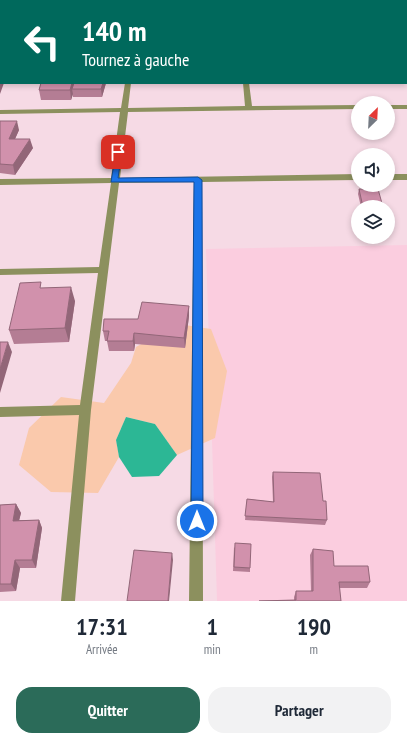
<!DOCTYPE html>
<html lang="fr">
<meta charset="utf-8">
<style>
body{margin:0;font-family:"PT Sans Narrow",sans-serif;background:#f2f2f3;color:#1f2937;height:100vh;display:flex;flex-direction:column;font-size:15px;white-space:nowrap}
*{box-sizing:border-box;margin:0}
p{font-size:13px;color:#747a83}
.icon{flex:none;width:22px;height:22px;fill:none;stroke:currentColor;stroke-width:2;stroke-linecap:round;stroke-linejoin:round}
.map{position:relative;height:601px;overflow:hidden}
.panel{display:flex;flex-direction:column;background:#fff;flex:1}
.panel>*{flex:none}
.top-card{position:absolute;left:0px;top:0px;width:407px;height:84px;box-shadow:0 2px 6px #0003;background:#00695c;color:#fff;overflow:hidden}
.needle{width:26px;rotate:24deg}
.controls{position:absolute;left:351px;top:96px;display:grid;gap:8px}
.controls a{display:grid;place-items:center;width:44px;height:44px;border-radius:50%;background:#fff;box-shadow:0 2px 6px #0003;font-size:20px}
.pin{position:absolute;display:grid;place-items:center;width:34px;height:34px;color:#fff;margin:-17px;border-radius:8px;box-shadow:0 2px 6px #0006}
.me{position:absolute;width:44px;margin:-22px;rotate:0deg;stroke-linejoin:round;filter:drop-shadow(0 0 3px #0008)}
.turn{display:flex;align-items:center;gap:14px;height:84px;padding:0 16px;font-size:18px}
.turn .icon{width:52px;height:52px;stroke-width:2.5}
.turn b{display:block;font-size:28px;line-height:34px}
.eta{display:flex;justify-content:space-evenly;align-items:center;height:68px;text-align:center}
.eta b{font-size:24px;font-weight:700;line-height:28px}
.action{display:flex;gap:8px;margin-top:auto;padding:8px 16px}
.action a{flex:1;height:46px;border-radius:16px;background:#2b6b59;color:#fff;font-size:16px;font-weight:700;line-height:46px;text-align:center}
.action a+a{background:#f2f2f3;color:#1f2937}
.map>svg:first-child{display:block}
.built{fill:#fbcddf}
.green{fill:#fac9ac}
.water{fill:#2cb795}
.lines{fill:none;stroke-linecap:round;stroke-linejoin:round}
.minor{fill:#8c905e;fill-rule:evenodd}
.wall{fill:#b47d94}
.shaded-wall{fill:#926678}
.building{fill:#d191ac;stroke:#926678}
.route{fill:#1a73e8;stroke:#114b97}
</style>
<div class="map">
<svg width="407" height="601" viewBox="0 0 407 601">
<rect width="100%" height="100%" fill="#f6dae5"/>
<path class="built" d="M407,245V601H217L206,249Z"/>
<path class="green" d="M178,324L211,329L227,371L215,438L177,455L155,424L126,417L116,440L119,457L98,493L51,492L19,465L29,428L61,397L104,403L131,363L136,347Z"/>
<path class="water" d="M126,417L155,424L177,455L159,476L132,477L119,457L116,440Z"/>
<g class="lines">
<path class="minor" d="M136,0H142V1H136Z
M233,0H239V1H233Z
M0,6H1V10H0Z
M406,49H407V53H406Z
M125,83H131L128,108L245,106L243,83H249L252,106L358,105V109L128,112L120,178L358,174V180L202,182L203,601H189L194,182L119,183L91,410L75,601H61L79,415L0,417V407L80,405L98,273L0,275V269L99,267L111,183L0,185V179L111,178L120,112L0,114V110L121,108Z
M388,105H407V109H388Z
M388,174H407V180H388Z"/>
</g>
<path class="wall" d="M363,0H407V41H406V1H363Z
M41,83H106L102,97H73V94L71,100H41L39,90Z
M0,121L19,130L15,139L33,148L15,175L0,173Z
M359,189L383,207H361L358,194Z
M42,288L75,301L69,342L14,344L9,330Z
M189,306V316L185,348L135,344L134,351H109L107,341H105L103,331L138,319Z
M273,472L323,501L327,520L325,525L245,520L247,499L273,502L272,477Z
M16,504L21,513L19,520H39L42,528L36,568H20L16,591L0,592V505Z
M234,547L250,568V572L233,571Z
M313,549L334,566L370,582L367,588H339L341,601L294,600V597L296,591H311L310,555Z"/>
<path class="shaded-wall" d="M1,77V83H4L0,94V79Z
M72,83H75L72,89L73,94L71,100L70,90Z
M103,83H106L102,97L101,89Z
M17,121L19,130L11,148L9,139Z
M30,139L33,148L15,175L13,165Z
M71,287L75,301L69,342L65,328Z
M189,306V316L185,348L184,338Z
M134,333L135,344L134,351L133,341Z
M8,342L12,352L0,393V369Z
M16,504L21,513L17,529L13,521Z
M39,520L42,528L36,568L32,560Z
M172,553L173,560L169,601H168Z
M15,560L20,568L16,591L11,584Z"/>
<path class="building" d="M66,0H118V1H66Z
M367,0H407V34H406V1H368Z
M0,26H1V77L0,79Z
M41,83H72L70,90H39Z
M74,83H103L101,89H72Z
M0,121H17L9,139H30L13,165L0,164Z
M359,189H378L383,207H363Z
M41,282L40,288L71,287L65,328L9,330L20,283Z
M142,302L189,306L184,338L134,333L133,341H107L109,331H103L104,319H138Z
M0,342H8L0,369Z
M273,472L320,473L323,501H326L327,520L245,516L247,499L274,502Z
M16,504L13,521L39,520L32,560H15L11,584H0V505Z
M235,543L251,544L250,568L234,567Z
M313,549L333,551L334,566H368L370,582H339L341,601H259L296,600V591H313Z
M134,550L172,553L168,601H127Z"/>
<path class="route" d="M116,151L122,152L118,178L198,177L202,180L203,521L201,525L197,527L193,525L191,521L194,182H111Z"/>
</svg>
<div class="controls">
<a><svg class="needle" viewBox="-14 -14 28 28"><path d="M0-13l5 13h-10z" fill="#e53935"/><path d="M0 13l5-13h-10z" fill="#747a83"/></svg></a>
<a><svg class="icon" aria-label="sound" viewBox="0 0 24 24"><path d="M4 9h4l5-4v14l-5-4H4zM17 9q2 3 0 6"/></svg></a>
<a><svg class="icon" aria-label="layers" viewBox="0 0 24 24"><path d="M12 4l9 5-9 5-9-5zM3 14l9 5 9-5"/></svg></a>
</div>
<div class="pin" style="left:118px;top:152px;background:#d93025"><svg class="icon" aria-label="arrive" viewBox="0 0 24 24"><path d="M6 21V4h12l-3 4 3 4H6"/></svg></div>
<svg class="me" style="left:197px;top:521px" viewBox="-20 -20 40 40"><circle r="17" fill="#1a73e8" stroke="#fff" stroke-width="3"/><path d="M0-11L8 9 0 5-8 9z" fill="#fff"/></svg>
<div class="top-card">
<div class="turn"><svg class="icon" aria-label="left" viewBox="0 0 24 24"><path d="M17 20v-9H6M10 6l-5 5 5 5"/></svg><div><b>140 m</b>Tournez à gauche</div></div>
</div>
</div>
<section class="panel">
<div class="eta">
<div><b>17:31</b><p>Arrivée</p></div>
<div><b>1</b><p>min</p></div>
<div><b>190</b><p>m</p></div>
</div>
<div class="action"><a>Quitter</a><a>Partager</a></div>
</section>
